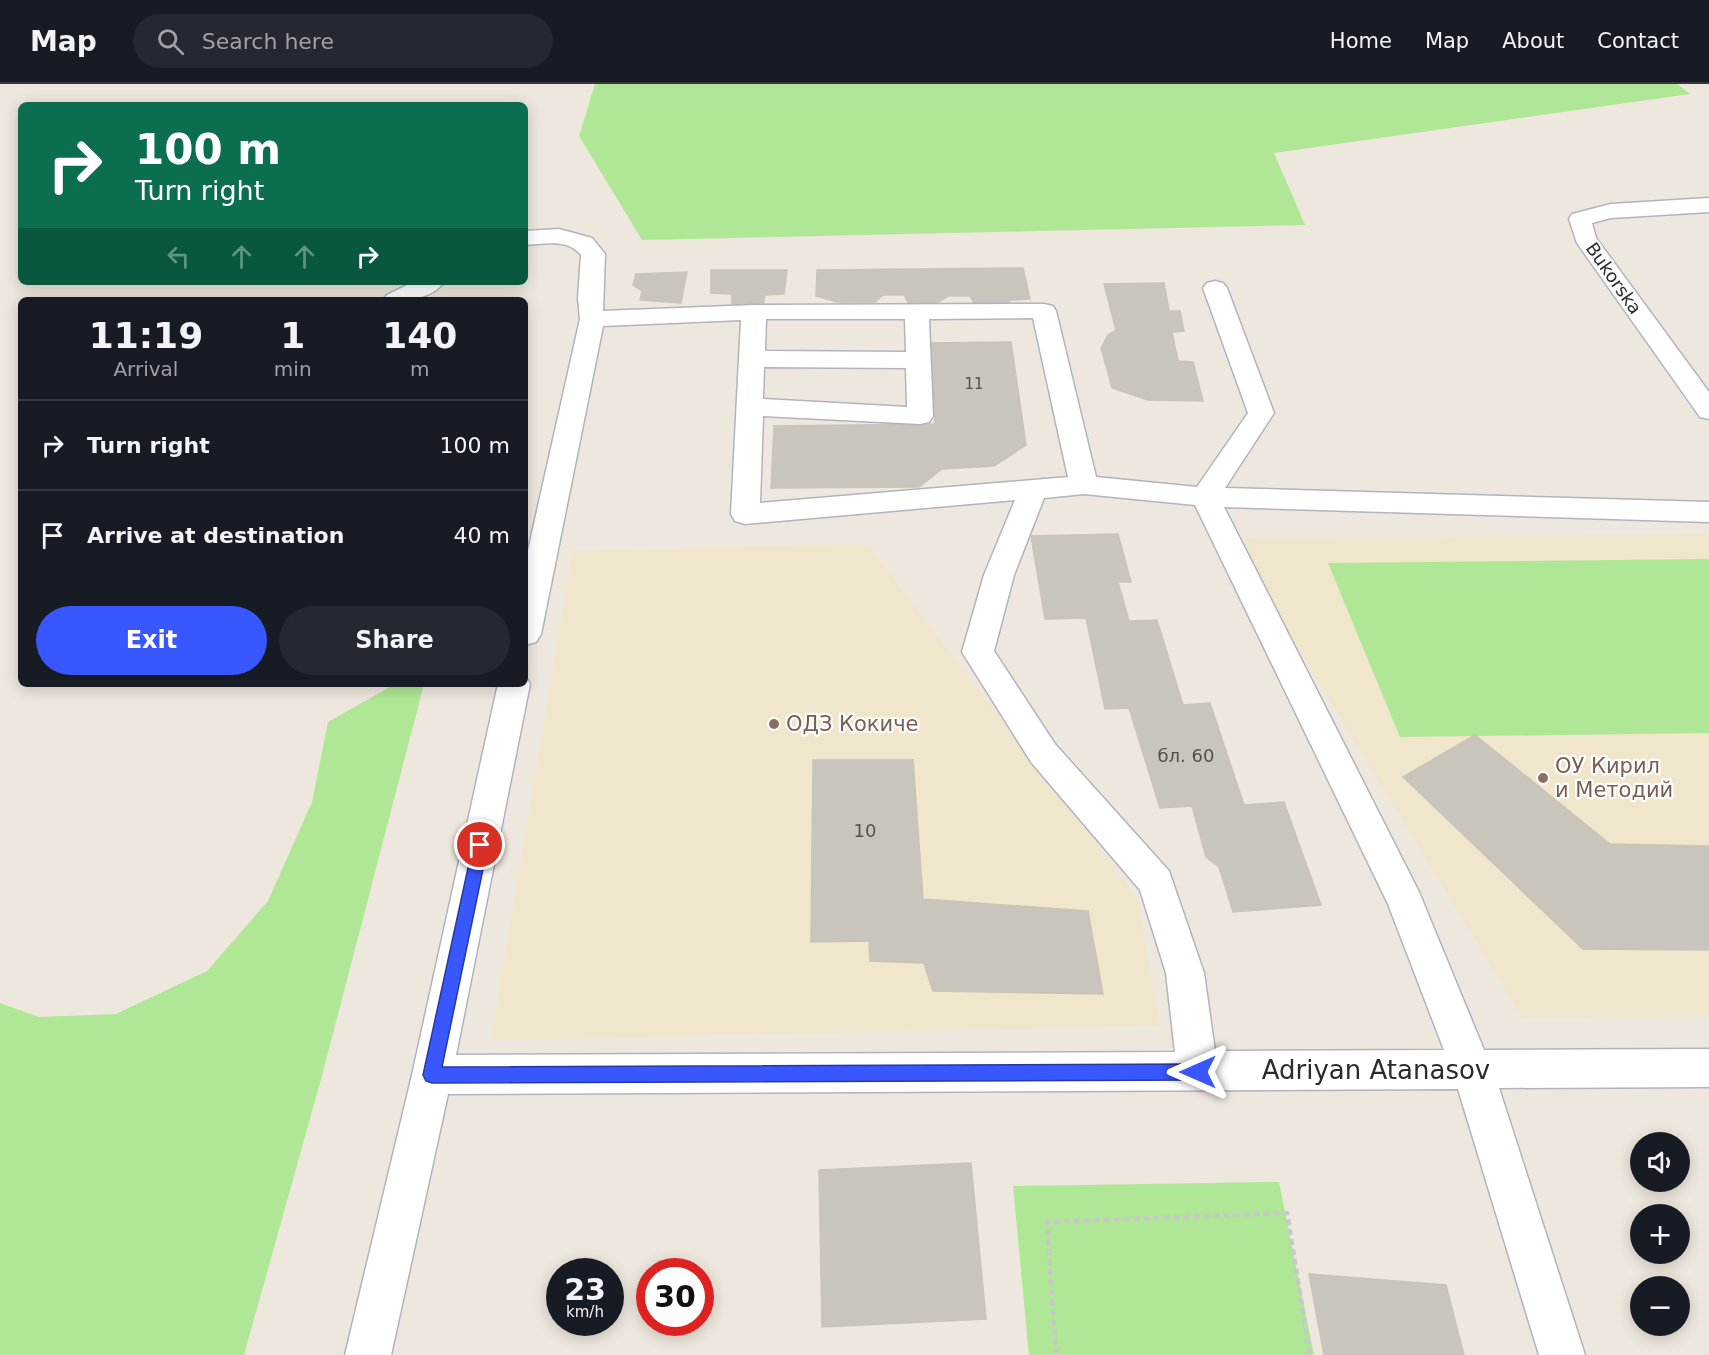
<!DOCTYPE html>
<meta charset="utf-8">
<style>
body{margin:0;font-family:"DejaVu Sans",sans-serif;background:#242831;color:#f1f3f6;height:100vh;display:flex;flex-direction:column;font-size:22px;white-space:nowrap}
*{box-sizing:border-box;margin:0}
p{font-size:20px;color:#9ea1a6}
.icon{flex:none;width:33px;height:33px;fill:none;stroke:currentColor;stroke-width:2;stroke-linecap:round;stroke-linejoin:round}
.map{position:relative;flex:1;overflow:hidden}
.side{position:absolute;left:18px;top:213px;width:510px;height:390px;display:flex;flex-direction:column;background:#171b24;border-radius:9px;box-shadow:0 3px 15px #0003}
.side>*{flex:none}
.guide{position:absolute;left:18px;top:18px;width:510px;height:183px;border-radius:9px;box-shadow:0 3px 15px #0003;background:#0b6e4f;color:#fff;overflow:hidden}
.tools{position:absolute;left:1630px;top:1048px;display:grid;gap:12px}
.tools a{display:grid;place-items:center;width:60px;height:60px;border-radius:50%;background:#171b24;box-shadow:0 3px 15px #0003;font-size:30px}
.speed{position:absolute;left:546px;top:1174px;display:flex;gap:12px;font-size:30px;font-weight:700;text-align:center}
.speed>*{display:grid;place-content:center;width:78px;height:78px;border-radius:50%;background:#171b24;box-shadow:0 3px 15px #0003;line-height:1}
.speed small{font-size:15px;font-weight:400}
.speed .limit{border:9px solid #d22;background:#fff;color:#111}
.pin{position:absolute;display:grid;place-items:center;width:51px;height:51px;color:#fff;margin:-26px;border:3px solid #fff;border-radius:50%;box-shadow:0 2px 6px #0007}
.me{position:absolute;width:66px;margin:-33px;rotate:270deg;stroke-linejoin:round;filter:drop-shadow(0 0 4px #0008)}
.turn{display:flex;align-items:center;gap:21px;height:126px;padding:0 18px;font-size:27px}
.turn .icon{width:78px;height:78px;stroke-width:2.5}
.turn b{display:block;font-size:42px;line-height:51px}
.lanes{display:flex;align-items:center;height:57px;padding:0 18px;background:#0003;justify-content:center;gap:30px;direction:ltr}
.lanes .off{opacity:.35}
.eta{display:flex;justify-content:space-evenly;align-items:center;height:102px;text-align:center}
.eta b{font-size:36px;font-weight:600;line-height:42px}
.action{display:flex;gap:12px;margin-top:auto;padding:12px 18px}
.action a{flex:1;height:69px;border-radius:36px;background:#3957ff;color:#fff;font-size:24px;font-weight:600;line-height:69px;text-align:center}
.action a+a{background:#242831;color:#f1f3f6}
ul{padding:0;list-style:none}
li{display:flex;align-items:center;gap:18px;height:90px;padding:0 18px;border-top:2px solid #363941}
li div{flex:1}
li b{display:block;font-size:22px}
li em{font-style:normal}
header{display:flex;align-items:center;gap:36px;box-sizing:border-box;height:84px;padding:0 30px;background:#171b24;border-bottom:2px solid #363941}
header strong{font-size:28px}
nav{display:flex;gap:33px;margin-inline-start:auto;font-size:21px}
.search{width:420px;height:54px;background:#242831;display:flex;align-items:center;gap:15px;box-sizing:border-box;padding:0 21px;border-radius:33px;color:#9ea1a6;font-size:22px}
.map>svg:first-child{display:block}
.education{fill:#f0e6cb}
.green{fill:#afe796}
.building{fill:#c9c4bc;stroke:#cac3b6;stroke-width:1.5}
.lines{fill:none;stroke-linecap:round;stroke-linejoin:round}
.minor-casing{stroke:#b1b3c0;stroke-width:3}
.path{stroke:#c8c8c8;stroke-width:4.5;stroke-dasharray:6 4;stroke-linecap:butt}
.minor{fill:#fff;fill-rule:evenodd}
.route{fill:#3957ff;stroke:#2539a6;stroke-width:1.5}
.education-dot{fill:#8d6e63;stroke:#fff;stroke-width:2}
.labels{text-anchor:middle;dominant-baseline:central;stroke-width:4.5;stroke-linejoin:round;paint-order:stroke}
.far-number-label{font-size:15px;fill:#52514f}
.far-street-label{font-size:18px;fill:#2b2b2b;stroke:#fff}
.number-label{font-size:18px;fill:#52514f}
.education-label{font-size:21px;fill:#785e54;stroke:#fff;text-anchor:start}
.near-street-label{font-size:26px;fill:#2b2b2b;stroke:#fff}
</style>
<header>
<strong>Map</strong>
<div class="search"><svg class="icon" aria-label="search" viewBox="0 0 24 24"><circle cx="10" cy="10" r="6"/><path d="M15 15l6 6"/></svg>Search here</div>
<nav><a>Home</a><a>Map</a><a>About</a><a>Contact</a></nav>
</header>
<div class="map">
<svg width="1709" height="1271" viewBox="0 0 1709 1271">
<rect width="100%" height="100%" fill="#eee7dd"/>
<path class="education" d="M1709,450V932L1522,933L1232,455Z
M868,461L1137,814L1160,942L491,956L573,467Z"/>
<path class="green" d="M595,0H1677L1690,10L1274,69L1305,141L642,156L579,52Z
M1709,475V649L1400,653L1328,479Z
M395,600H424L323,988L244,1271H0V919L39,933L116,930L207,887L268,817L312,718L328,638Z
M1279,1098L1314,1271H1029L1013,1102Z"/>
<path class="building" d="M1023,184L1030,215L1011,216L1006,221L976,223L970,212H948L935,220H909L904,211H883L875,218H837L816,212L817,186Z
M711,186H787L784,210L765,211L762,227L732,226V210L711,209Z
M687,188L681,219L640,216L642,207L633,201L636,190Z
M1164,199L1169,227H1180L1184,247L1172,248L1178,277L1193,278L1203,317L1148,316L1112,304L1101,264L1108,251L1116,246L1104,200Z
M1011,258L1026,361L994,382L942,385L919,403L771,404L774,342L935,340L929,259Z
M1118,450L1131,498H1118L1129,537L1157,536L1183,621L1210,619L1244,721L1284,718L1321,821L1233,828L1219,783L1206,773L1192,722L1160,724L1129,624L1105,625L1086,534L1045,535L1031,452Z
M1475,651L1610,760L1709,762V866L1583,865L1403,693Z
M813,676H913L923,815L1088,827L1103,910L933,907L924,879L870,877L869,857L811,858Z
M971,1079L986,1235L822,1243L819,1086Z
M1309,1190L1446,1201L1464,1271H1324Z"/>
<g class="lines">
<defs>
<path id="minor" d="M1709,114V128L1611,134L1592,139L1596,154L1709,308V335L1700,333L1577,159L1569,135L1572,130L1611,120Z
M559,145L592,154L605,170L603,227L754,221L1044,220L1053,222L1056,227L1096,393L1197,403L1248,329L1203,204L1207,199L1215,197L1223,199L1227,204L1274,329L1225,404L1709,418V438L1224,423L1419,808L1484,966L1709,965V1003L1499,1004L1585,1271H1539L1458,1005L448,1010L391,1271H345L412,991L498,600H525V591L530,600L456,971L1175,968L1166,889L1140,806L1031,678L962,568L984,491L1015,416L745,440L735,437L731,430L741,236L603,242L541,550L536,558L525,561V480L580,235L578,214L581,171C568,154 544,160 525,161V147ZM1033,234L1068,393L760,419L763,332L920,340L929,338L933,332L929,235ZM766,235H905L906,268L765,267ZM764,283L906,284L907,323L763,315ZM1084,410L1195,421L1388,820L1444,966L1215,967L1204,889L1169,787L1055,660L994,567L1014,491L1044,414Z
M413,198H444C431,217 403,216 383,216L387,211Z"/>
</defs>
<use href="#minor" class="minor-casing"/>
<path class="path" d="M1056,1271L1047,1138L1287,1129L1310,1271"/>
<use href="#minor" class="minor"/>
</g>
<path class="route" d="M480,755L486,757L488,761L442,983L1198,980L1204,982L1206,988L1204,993L1198,996L432,999L426,997L423,991L473,761L475,757Z"/>
<g class="education-dot">
<circle cx="774" cy="640" r="6"/>
<circle cx="1543" cy="694" r="6"/>
</g>
<g class="labels">
<g class="far-number-label">
<text x="974" y="300">11</text>
</g>
<g class="far-street-label">
<text transform="translate(1614 194) rotate(55)">Bukorska</text>
</g>
<g class="number-label">
<text x="1186" y="671">бл. 60</text>
<text x="865" y="746">10</text>
</g>
<g class="education-label">
<text x="786" y="640">ОДЗ Кокиче</text>
<text x="1555" y="682">ОУ Кирил<tspan x="1555" dy="24">и Методий</tspan></text>
</g>
<g class="near-street-label">
<text x="1376" y="986">Adriyan Atanasov</text>
</g>
</g>
</svg>
<div class="tools">
<a><svg class="icon" aria-label="sound" viewBox="0 0 24 24"><path d="M4 9h4l5-4v14l-5-4H4zM17 9q2 3 0 6"/></svg></a>
<a>+</a>
<a>−</a>
</div>
<div class="speed"><div>23<small>km/h</small></div><div class="limit">30</div></div>
<div class="pin" style="left:480px;top:761px;background:#d93025"><svg class="icon" aria-label="arrive" viewBox="0 0 24 24"><path d="M6 21V4h12l-3 4 3 4H6"/></svg></div>
<svg class="me" style="left:1198px;top:988px" viewBox="-20 -20 40 40"><path d="M0-17L14 15 0 8-14 15z" fill="#3957ff" stroke="#fff" stroke-width="4"/></svg>
<div class="guide">
<div class="turn"><svg class="icon" aria-label="right" viewBox="0 0 24 24"><path d="M7 20v-9h11M14 6l5 5-5 5"/></svg><div><b>100 m</b>Turn right</div></div>
<div class="lanes"><svg class="icon off" aria-label="left" viewBox="0 0 24 24"><path d="M17 20v-9H6M10 6l-5 5 5 5"/></svg><svg class="icon off" aria-label="ahead" viewBox="0 0 24 24"><path d="M12 20V5M6 11l6-6 6 6"/></svg><svg class="icon off" aria-label="ahead" viewBox="0 0 24 24"><path d="M12 20V5M6 11l6-6 6 6"/></svg><svg class="icon" aria-label="right" viewBox="0 0 24 24"><path d="M7 20v-9h11M14 6l5 5-5 5"/></svg></div>
</div>
<section class="side">
<div class="eta">
<div><b>11:19</b><p>Arrival</p></div>
<div><b>1</b><p>min</p></div>
<div><b>140</b><p>m</p></div>
</div>
<ul>
<li><svg class="icon" aria-label="right" viewBox="0 0 24 24"><path d="M7 20v-9h11M14 6l5 5-5 5"/></svg><div><b>Turn right</b></div><em>100 m</em></li>
<li><svg class="icon" aria-label="arrive" viewBox="0 0 24 24"><path d="M6 21V4h12l-3 4 3 4H6"/></svg><div><b>Arrive at destination</b></div><em>40 m</em></li>
</ul>
<div class="action"><a>Exit</a><a>Share</a></div>
</section>
</div>
